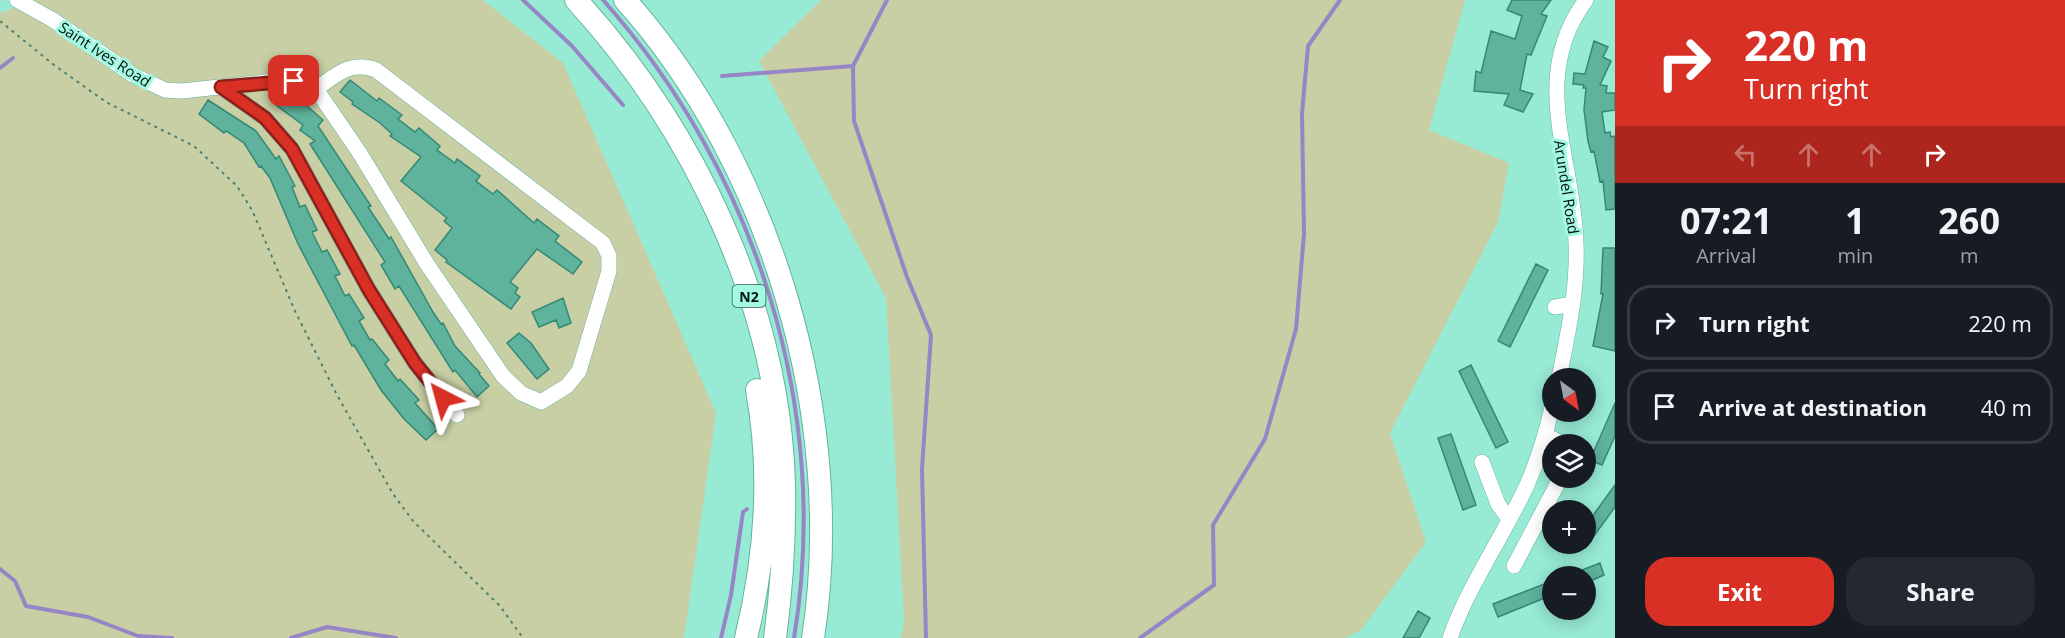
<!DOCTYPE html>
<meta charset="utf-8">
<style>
body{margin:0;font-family:"Open Sans",sans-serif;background:#242831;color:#f1f3f6;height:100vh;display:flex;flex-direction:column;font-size:22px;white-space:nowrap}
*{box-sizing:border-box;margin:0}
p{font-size:20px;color:#9ea1a6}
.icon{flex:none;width:33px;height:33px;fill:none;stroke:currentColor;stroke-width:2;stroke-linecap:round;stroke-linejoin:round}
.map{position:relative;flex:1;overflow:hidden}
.side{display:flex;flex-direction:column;background:#171b24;width:450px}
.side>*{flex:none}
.guide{background:#d93025;color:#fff;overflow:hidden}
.needle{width:39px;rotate:148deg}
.controls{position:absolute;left:1542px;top:368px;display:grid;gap:12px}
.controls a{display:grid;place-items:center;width:54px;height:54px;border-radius:50%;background:#171b24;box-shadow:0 3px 15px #0003;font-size:30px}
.pin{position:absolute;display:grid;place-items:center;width:51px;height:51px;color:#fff;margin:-26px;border-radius:12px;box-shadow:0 3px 9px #0006}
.me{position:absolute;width:66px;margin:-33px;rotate:321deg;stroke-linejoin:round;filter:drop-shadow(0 0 4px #0008)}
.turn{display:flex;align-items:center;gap:21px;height:126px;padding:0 30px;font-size:27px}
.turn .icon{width:78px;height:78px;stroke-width:2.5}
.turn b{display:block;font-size:42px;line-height:51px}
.lanes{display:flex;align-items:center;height:57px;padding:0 30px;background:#0003;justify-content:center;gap:30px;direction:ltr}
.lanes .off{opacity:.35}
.eta{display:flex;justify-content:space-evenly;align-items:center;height:102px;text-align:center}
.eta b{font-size:36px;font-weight:700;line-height:42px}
.action{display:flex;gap:12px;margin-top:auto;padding:12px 30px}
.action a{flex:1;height:69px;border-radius:24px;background:#d93025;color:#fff;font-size:24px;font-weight:700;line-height:69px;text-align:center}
.action a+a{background:#242831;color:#f1f3f6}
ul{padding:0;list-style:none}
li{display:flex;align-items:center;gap:18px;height:75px;margin:0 12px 9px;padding:0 18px;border:3px solid #363941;border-radius:24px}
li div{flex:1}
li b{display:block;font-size:22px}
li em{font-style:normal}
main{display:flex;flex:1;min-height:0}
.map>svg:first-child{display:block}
.green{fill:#c8cfa4}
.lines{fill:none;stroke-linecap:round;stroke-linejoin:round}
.stream{stroke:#9686c6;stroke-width:4}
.building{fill:#5fb29c;stroke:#348975;stroke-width:1.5}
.minor-casing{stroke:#62b49f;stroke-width:16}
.highway-casing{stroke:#62b49f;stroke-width:24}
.path{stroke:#4d8172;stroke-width:2;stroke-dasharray:3 4.5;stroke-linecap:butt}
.minor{stroke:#fff;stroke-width:15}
.highway{stroke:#fff;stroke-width:22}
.route-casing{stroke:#8d1f18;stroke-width:15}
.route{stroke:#d93025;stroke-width:10}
.labels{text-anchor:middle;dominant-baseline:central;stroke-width:6;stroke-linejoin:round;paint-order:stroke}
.shield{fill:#a4f8e1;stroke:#31584d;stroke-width:1.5}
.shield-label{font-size:14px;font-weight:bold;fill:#00140e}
.street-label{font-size:15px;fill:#00140e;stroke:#a4f8e1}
</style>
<main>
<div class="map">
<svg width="1615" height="638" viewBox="0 0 1615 638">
<rect width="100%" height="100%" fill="#97ead4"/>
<path class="green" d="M36,0H483L563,63L716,413L684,638H0V13Z
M821,0H1465L1429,130L1509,163L1498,222L1390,433L1426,542L1361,630L1345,638H901L904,621L886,298L759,61Z"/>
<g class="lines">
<path class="stream" d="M523,0L572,46L623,105
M603,0C756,172 832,410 794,638
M887,0L853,66L854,121L907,277L931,335L922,469L926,638
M0,68L13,58
M722,76L853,66
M0,569L15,581L26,606L88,617L138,636L172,638
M291,638L327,627L396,638
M721,638L731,595L743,512L747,509
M1140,638L1214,585L1213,525L1265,439L1296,329L1304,234L1302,114L1308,46L1340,0"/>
</g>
<path class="building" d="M1512,0H1551L1541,14L1547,16L1531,55L1527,54L1520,90L1533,94L1523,112L1504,105L1509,94L1474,91L1476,71L1481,73L1491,31L1515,39L1522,16L1507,10Z
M1594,41L1608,47L1603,57L1611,61L1600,85L1607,86L1606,93H1615V110L1602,112L1605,133L1610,132L1611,137L1615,136V209L1606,210L1603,181L1600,182L1594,151L1591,152L1588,141L1584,110L1586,88H1583L1584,85L1573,84L1574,73L1585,74Z
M350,80L377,101L379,98L402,115L398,119L415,132L419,128L440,146L437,150L455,163L457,159L480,176L476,181L493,194L497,190L534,223L537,219L559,236L555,241L582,262L573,274L537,249L510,282L518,288L515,293L520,297L511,309L446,262L447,260L435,250L452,228L444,221L447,218L401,181L421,157L390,136L392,134L380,123L352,104L353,102L340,92Z
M286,92L299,102L300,100L323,120L318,126L371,206L368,207L380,225L389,239L391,237L433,312L441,324L443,323L455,346L480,373L479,374L489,386L477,397L455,370L453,372L399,286L395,289L381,265L385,262L310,144L315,141L300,130L303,125L276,105Z
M208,100L256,131L276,159L279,156L295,186L292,187L300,207L305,205L317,230L312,232L322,252L327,250L340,274L335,276L345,296L349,294L364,318L359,321L370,340L372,339L389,360L385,364L398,381L400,379L419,400L415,403L438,429L426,440L404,419L381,390L354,345L352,346L298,244L270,178L261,166L259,167L244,143L226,131L224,133L199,114Z
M1603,248H1615V351L1593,346L1603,294H1601Z
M1536,264L1548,270L1510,347L1498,341Z
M563,298L571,323L559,328L556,320L539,327L532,312Z
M519,333L531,343L549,369L537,379L507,343Z
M1471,365L1508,442L1496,448L1459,371Z
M1615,403V436L1602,465L1590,460Z
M1451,434L1476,505L1463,510L1438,438Z
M1615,485V507L1586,547V525Z
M1600,563L1604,575L1586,583V576H1567Z
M1552,581V595L1498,617L1493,604Z
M1418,611L1430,618L1419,638H1403Z"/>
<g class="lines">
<defs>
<path id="minor" d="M17,0L53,20L133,75L165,90L182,91L274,81H294L316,89L359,152L427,264L503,376L521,393L541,402L567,386L579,371L609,271V256L603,243L376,70C351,60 336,75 316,89
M221,87L265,118L292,149L369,290L415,363L457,415
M1555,307L1573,304
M1559,378C1568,333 1578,289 1576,243C1574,158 1528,78 1586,0
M1545,435L1563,444
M1482,462L1498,504L1509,519
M1514,566L1561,477
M1450,638C1469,584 1503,537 1527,485C1538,460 1546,434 1552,407"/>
<path id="highway" d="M576,0C694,129 779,306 784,484C785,536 782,586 775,638
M625,0C772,164 847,420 813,638
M746,638C766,556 772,473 757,390"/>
</defs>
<use href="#minor" class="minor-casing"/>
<use href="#highway" class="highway-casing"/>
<path class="path" d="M0,21L54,65L106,102L194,146L237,186L252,210L295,311L337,395L393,494L413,521L500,606L523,638"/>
<use href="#minor" class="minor"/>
<use href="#highway" class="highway"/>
</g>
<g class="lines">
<defs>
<path id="route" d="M294,81L221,87L265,118L292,149L369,290L415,363L443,398"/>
</defs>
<use href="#route" class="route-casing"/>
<use href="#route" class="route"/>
</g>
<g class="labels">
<rect class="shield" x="732.5" y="285" width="33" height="22" rx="4.5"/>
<g class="shield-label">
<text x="749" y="296">N2</text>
</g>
<g class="street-label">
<text transform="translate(105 54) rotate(33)">Saint Ives Road</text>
<text transform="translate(1567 187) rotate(81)">Arundel Road</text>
</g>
</g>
</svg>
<div class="controls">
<a><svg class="needle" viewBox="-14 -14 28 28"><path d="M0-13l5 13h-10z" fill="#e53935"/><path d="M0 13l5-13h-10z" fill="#9ea1a6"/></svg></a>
<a><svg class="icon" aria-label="layers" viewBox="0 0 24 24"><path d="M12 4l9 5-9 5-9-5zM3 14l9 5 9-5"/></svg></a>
<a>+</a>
<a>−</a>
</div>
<div class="pin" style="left:294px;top:81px;background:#d93025"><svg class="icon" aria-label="arrive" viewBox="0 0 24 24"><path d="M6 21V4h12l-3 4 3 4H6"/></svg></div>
<svg class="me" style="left:443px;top:398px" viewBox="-20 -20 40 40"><path d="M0-17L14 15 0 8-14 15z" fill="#d93025" stroke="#fff" stroke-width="4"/></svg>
</div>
<section class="side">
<div class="guide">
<div class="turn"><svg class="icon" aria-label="right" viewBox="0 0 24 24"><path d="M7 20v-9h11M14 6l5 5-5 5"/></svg><div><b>220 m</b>Turn right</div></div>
<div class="lanes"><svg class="icon off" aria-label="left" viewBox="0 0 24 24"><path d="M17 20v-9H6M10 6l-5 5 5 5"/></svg><svg class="icon off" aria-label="ahead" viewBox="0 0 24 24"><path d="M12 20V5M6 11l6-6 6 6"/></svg><svg class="icon off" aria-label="ahead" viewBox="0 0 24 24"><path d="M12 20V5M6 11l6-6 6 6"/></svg><svg class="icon" aria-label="right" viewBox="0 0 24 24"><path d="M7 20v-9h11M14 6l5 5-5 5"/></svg></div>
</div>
<div class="eta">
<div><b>07:21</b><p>Arrival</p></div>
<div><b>1</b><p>min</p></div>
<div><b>260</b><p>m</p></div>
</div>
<ul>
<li><svg class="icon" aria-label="right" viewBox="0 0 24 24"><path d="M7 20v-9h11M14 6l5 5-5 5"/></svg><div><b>Turn right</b></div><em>220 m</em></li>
<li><svg class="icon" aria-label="arrive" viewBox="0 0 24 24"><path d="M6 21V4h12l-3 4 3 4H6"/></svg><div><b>Arrive at destination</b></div><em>40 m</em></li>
</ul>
<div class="action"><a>Exit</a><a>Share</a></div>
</section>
</main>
